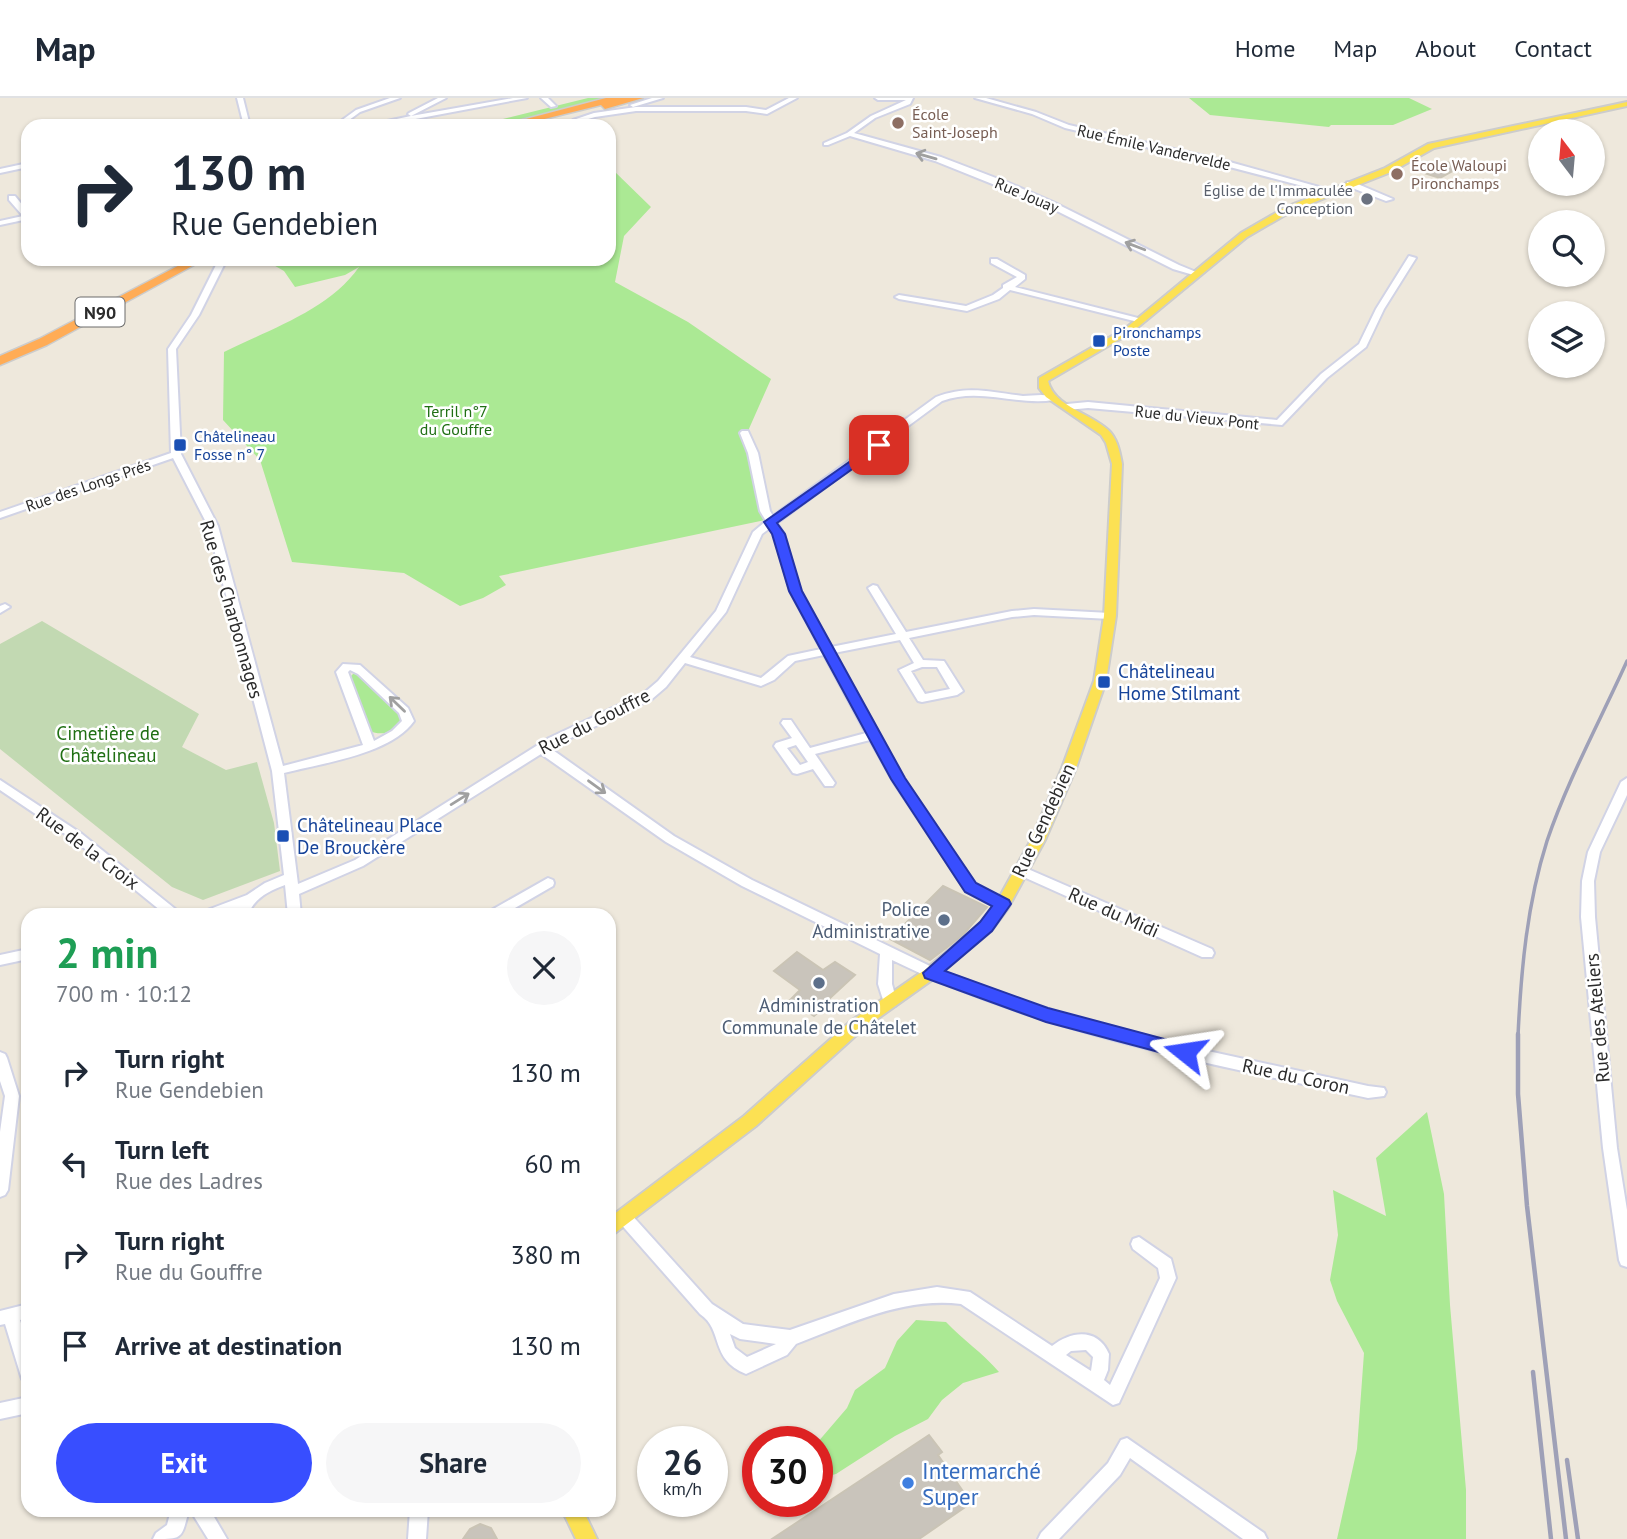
<!DOCTYPE html>
<meta charset="utf-8">
<style>
body{margin:0;font-family:"PT Sans",sans-serif;background:#f6f6f7;color:#1f2937;height:100vh;display:flex;flex-direction:column;font-size:26px;white-space:nowrap}
*{box-sizing:border-box;margin:0}
p{font-size:23px;color:#747a83}
.icon{flex:none;width:38px;height:38px;fill:none;stroke:currentColor;stroke-width:2;stroke-linecap:round;stroke-linejoin:round}
.map{position:relative;flex:1;overflow:hidden}
.side{position:absolute;left:21px;top:810px;width:595px;height:609px;display:flex;flex-direction:column;background:#fff;border-radius:21px;box-shadow:0 2px 5px #0004}
.side>*{flex:none}
.banner{position:absolute;left:21px;top:21px;width:595px;height:147px;border-radius:21px;box-shadow:0 2px 5px #0004;background:#fff;color:#1f2937;overflow:hidden}
.needle{width:46px;rotate:344deg}
.fabs{position:absolute;left:1528px;top:21px;display:grid;gap:14px}
.fabs a{display:grid;place-items:center;width:77px;height:77px;border-radius:50%;background:#fff;box-shadow:0 2px 5px #0004;font-size:35px}
.speed{position:absolute;left:637px;top:1328px;display:flex;gap:14px;font-size:35px;font-weight:700;text-align:center}
.speed>*{display:grid;place-content:center;width:91px;height:91px;border-radius:50%;background:#fff;box-shadow:0 2px 5px #0004;line-height:1}
.speed small{font-size:18px;font-weight:400}
.speed .limit{border:10px solid #d22;background:#fff;color:#111}
.pin{position:absolute;display:grid;place-items:center;width:60px;height:60px;color:#fff;margin:-30px;border-radius:14px;box-shadow:0 4px 10px #0006}
.me{position:absolute;width:77px;margin:-38px;rotate:285deg;stroke-linejoin:round;filter:drop-shadow(0 0 5px #0008)}
.turn{display:flex;align-items:center;gap:24px;height:147px;padding:0 35px;font-size:32px}
.turn .icon{width:91px;height:91px;stroke-width:2.5}
.turn b{display:block;font-size:49px;line-height:60px}
.round{display:grid;place-items:center;flex:none;width:74px;height:74px;border-radius:37px;background:#f6f6f7}
.head{display:flex;align-items:center;justify-content:space-between;height:119px;padding:0 35px}
h1{font-size:42px;font-weight:800;line-height:52px;color:#1e9e55}
.action{display:flex;gap:14px;margin-top:auto;padding:14px 35px}
.action a{flex:1;height:80px;border-radius:42px;background:#384eff;color:#fff;font-size:28px;font-weight:800;line-height:80px;text-align:center}
.action a+a{background:#f6f6f7;color:#1f2937}
ul{padding:0;list-style:none}
li{display:flex;align-items:center;gap:21px;height:91px;padding:0 35px}
li div{flex:1}
li b{display:block;font-size:26px}
li em{font-style:normal}
header{display:flex;align-items:center;gap:42px;box-sizing:border-box;height:98px;padding:0 35px;background:#fff;border-bottom:2px solid #e0e1e3}
header strong{font-size:33px}
nav{display:flex;gap:38px;margin-inline-start:auto;font-size:24px}
.map>svg:first-child{display:block}
.green{fill:#abe994}
.cemetery{fill:#c2d9b2}
.building{fill:#c9c4bb;stroke:#cac4b5;stroke-width:2}
.lines{fill:none;stroke-linecap:round;stroke-linejoin:round}
.minor-casing{stroke:#d1d3e5;stroke-width:4}
.major-casing{stroke:#ccc;stroke-width:4}
.highway-casing{stroke:#ccc;stroke-width:3}
.minor{fill:#fff;fill-rule:evenodd}
.major{fill:#fce153;fill-rule:evenodd}
.highway{fill:#ffac56;fill-rule:evenodd}
.rail-far1{stroke:#9ea0b7;stroke-width:3.5}
.rail{stroke:#9ea0b7;stroke-width:4.5}
.oneway{stroke:#a0a0a0}
.route{fill:#384eff;stroke:#2433a6;stroke-width:2}
.education-dot{fill:#8d6e63;stroke:#fff;stroke-width:2.5}
.worship-dot{fill:#6b7280;stroke:#fff;stroke-width:2.5}
.transit-dot{fill:#1a4fb4;stroke:#fff;stroke-width:2.5}
.service-dot{fill:#5c6f8a;stroke:#fff;stroke-width:2.5}
.shop-dot{fill:#3f7fe0;stroke:#fff;stroke-width:2.5}
.labels{text-anchor:middle;dominant-baseline:central;stroke-width:5;stroke-linejoin:round;paint-order:stroke}
.far-education-label{font-size:16px;fill:#785e54;stroke:#fff;text-anchor:start}
.far-street-label{font-size:16px;fill:#2b2b2b;stroke:#fff}
.far-worship-label{font-size:16px;fill:#5b616d;stroke:#fff;text-anchor:end}
.far-transit-label{font-size:16px;fill:#164399;stroke:#fff;text-anchor:start}
.far-park-label{font-size:16px;fill:#206f14;stroke:#fff}
.shield{fill:#fff;stroke:#6b6b6b;stroke-width:2}
.shield-label{font-size:18px;font-weight:bold;fill:#2b2b2b}
.street-label{font-size:19px;fill:#2b2b2b;stroke:#fff}
.transit-label{font-size:19px;fill:#164399;stroke:#fff;text-anchor:start}
.park-label{font-size:19px;fill:#206f14;stroke:#fff}
.service-label{font-size:19px;fill:#4e5e75;stroke:#fff;text-anchor:end}
.near-shop-label{font-size:23px;fill:#366cbe;stroke:#fff;text-anchor:start}
</style>
<header>
<strong>Map</strong>
<nav><a>Home</a><a>Map</a><a>About</a><a>Contact</a></nav>
</header>
<div class="map">
<svg width="1627" height="1441" viewBox="0 0 1627 1441">
<rect width="100%" height="100%" fill="#eee8dc"/>
<path class="green" d="M588,0H605L494,28H474Z
M1189,0H1409L1432,11L1393,27H1331L1329,29L1210,17Z
M609,71L613,72L651,109L624,138L615,184L688,224L771,281L748,333L765,422L499,478L506,487L483,500L460,508L404,475L292,464L260,362L223,322L224,254C270,231 329,212 359,169L345,177L295,189L284,173L263,161H360L361,166L364,161H609Z
M353,576H357L398,612L404,622C393,633 385,639 369,633L350,579Z
M1427,1014L1444,1096L1450,1207L1466,1392V1441H1337L1357,1351L1364,1255L1337,1203L1330,1182L1338,1137L1333,1092L1386,1118L1376,1060Z
M916,1222L946,1224C963,1242 983,1255 999,1274L963,1285L942,1302L928,1321L895,1338L836,1376L817,1381V1345L847,1310L855,1292L885,1270L897,1243Z"/>
<path class="cemetery" d="M42,523L199,616L182,649L226,672L257,664L274,725L280,773L203,802L172,789L0,651V546Z"/>
<path class="building" d="M1447,64L1460,69L1440,80L1427,76Z
M943,788L987,809L962,838L930,862L890,841Z
M797,854L823,872L835,864L855,877L829,901L831,903L814,918L790,902L800,892L774,873Z
M929,1337L942,1354L938,1357L971,1405L919,1441H772Z
M480,1426L491,1430L497,1441H463L470,1431Z"/>
<g class="lines">
<defs>
<path id="minor" d="M237,0H243L250,28H244Z
M390,0H400L360,14L341,28H334L356,12Z
M438,0H446L411,18L513,0H527L378,28H363L411,18L408,16L409,15Z
M541,0H548L556,8L551,9Z
M652,0H663L633,9L630,7Z
M789,0H797L767,16L746,13H636L595,19L578,24L576,28H570L573,22L594,15L636,9H746L766,12Z
M875,0H913L910,6L875,20L854,35L941,59L1009,85L1053,104L1179,167L1201,176L1197,178L1173,171L1047,108L935,63L850,38L828,47H824V45L847,35L871,18L906,2H878Z
M975,0H986L1036,14L1069,27L1226,63L1337,94L1333,96L1222,67L1065,30L1032,16Z
M28,65V69L0,75V71Z
M1347,84H1353L1393,101L1386,103L1347,88Z
M9,98H15L28,114V121L0,127V123L23,118L9,102Z
M1409,158L1416,160L1384,211L1366,249L1327,280L1282,327L1088,310L1067,312L1062,309L1067,306L1088,304L1277,322L1321,276L1359,246L1376,211Z
M219,161H227L199,217L176,251L181,356L218,428L283,668L363,647L336,574L343,566L360,567L408,610L414,623C391,656 323,665 284,675L298,786L355,762L549,640L644,595L658,583L716,513L753,434L766,423L760,413L748,355L740,335L742,333H748L758,355L770,413L773,418L936,299C968,287 990,294 1023,298C1033,298 1047,295 1055,300L1054,302C1016,308 980,289 942,303L777,425L784,436L800,493L831,549L896,536L868,490L873,487L877,488L906,534L1012,513L1034,511L1110,515L1115,518L1110,521L1034,517L1012,519L909,540L923,562L944,563L963,593L957,597L922,604L918,603L899,572L914,565L900,542L834,555L903,680L976,787L1008,803L1009,806L1008,809H998L966,793L894,685L870,642L815,656L835,685L833,688H825L813,671L797,676L793,675L774,648L776,645L792,640L781,625L783,622H791L810,650L866,635L824,557L795,563L774,582L761,588L685,565L666,589L652,601L550,650L674,738L752,782L936,871L1048,912L1185,948L1368,988L1384,990L1386,994L1384,998L1368,1000C1208,965 1041,935 892,862V886L897,904L895,908L890,909L885,908L878,886L880,856L742,788L666,744L541,656L363,768L299,796L301,817H288L285,787C269,793 254,800 248,817H236L238,810L220,817H201L202,814L247,797L265,785L284,777L272,673L208,428L173,360L0,420V414L171,355L168,251L191,217ZM770,430L774,436L790,493L821,551L788,558L761,580L690,559L726,514L762,436ZM922,569H937L950,591L925,596L911,573ZM350,572L358,576L399,615L402,623L392,633L374,643L348,574ZM796,647L808,664L800,667L787,650Z
M991,161H997L1025,177V181L1015,189L1146,222L1142,225L1010,192L999,201L967,213L899,201L895,199L899,197L966,208L993,197L1003,190V187L1017,179L991,165Z
M5,506L10,509L0,515V508Z
M1627,680V697L1600,754L1594,783L1595,819L1617,1050L1627,1112V1169L1621,1167L1619,1162L1603,1050L1581,819L1582,783L1588,754L1621,684Z
M0,682L82,736L179,814L180,817H166L74,742L0,692Z
M1021,768L1212,851L1214,855L1212,859H1202L1017,776L1015,773L1017,770Z
M548,780L553,782L554,785L553,788L503,817H487L488,814Z
M28,851V861L0,867V857Z
M0,954L5,956L7,960L19,998L8,1092L5,1097L0,1099V1034L5,998L0,983Z
M624,1112L629,1114L712,1206L743,1226L790,1232L894,1196L937,1189L970,1194L1052,1248C1072,1232 1098,1230 1109,1256L1108,1272L1104,1282L1110,1287L1160,1180L1158,1170L1133,1151L1131,1146L1133,1141L1139,1139L1171,1161L1176,1180L1119,1305L1113,1307L961,1206C903,1199 849,1226 796,1246L787,1257L746,1276C709,1261 724,1232 700,1216L619,1124L616,1119L619,1114ZM730,1236L740,1241L776,1246L747,1259L735,1250ZM1086,1252L1093,1259L1091,1273L1066,1257L1071,1253Z
M28,1206V1220L20,1222L28,1248V1283L22,1281L20,1275L5,1226L0,1227V1213Z
M28,1299V1315L0,1321V1305Z
M1127,1340L1264,1435L1267,1441H1243L1130,1360L1120,1377L1059,1441H1038L1041,1435L1108,1365L1121,1342Z
M171,1412H189C181,1441 184,1441 153,1441L156,1435L167,1427Z
M190,1412H210L227,1441H208Z
M410,1412H428L426,1441H408Z"/>
<path id="major" d="M1627,4V8L1434,50L1391,74L1292,113L1247,139L1132,234L1048,283C1054,310 1095,316 1111,335C1118,344 1120,355 1122,366L1116,518L1106,583L1076,670L1045,742L1008,810L991,833L936,879L863,931L756,1028L615,1135L609,1138V1120L744,1018L851,923L926,871L981,825L998,802L1031,742L1062,670L1094,583L1104,518L1112,366L1106,345L1101,337L1046,299L1039,290V280L1126,230L1241,135L1286,109L1385,70L1428,46Z
M562,1412H583L597,1441H576Z"/>
<path id="highway" d="M606,0H643L605,11L601,7L516,28H499Z
M191,161H205L47,247L0,267V258L39,241Z"/>
</defs>
<use href="#minor" class="minor-casing"/>
<use href="#major" class="major-casing"/>
<use href="#highway" class="highway-casing"/>
<use href="#minor" class="minor"/>
<use href="#major" class="major"/>
<use href="#highway" class="highway"/>
<path class="rail-far1" d="M1518,938C1521,872 1527,806 1547,743C1568,681 1600,623 1627,563"/>
<path class="rail" d="M1518,936V996L1527,1108L1566,1441
M1533,1274L1551,1441
M1567,1362L1578,1441"/>
</g>
<defs><path id="oneway-shaft" d="M-6 0H5M1.5-3L5.5 0L1.5 3" fill="none" stroke-width="1.6" stroke-linecap="round" stroke-linejoin="round" transform="scale(1.75)"/></defs>
<g class="oneway">
<use href="#oneway-shaft" transform="translate(926 58) rotate(-164)"/>
<use href="#oneway-shaft" transform="translate(1135 148) rotate(-159)"/>
<use href="#oneway-shaft" transform="translate(397 606) rotate(-136)"/>
<use href="#oneway-shaft" transform="translate(597 689) rotate(36)"/>
<use href="#oneway-shaft" transform="translate(460 701) rotate(-32)"/>
</g>
<path class="route" d="M879,343L885,347L883,349L777,425L785,436L802,493L905,680L976,785L1009,802L1011,806L992,833L945,873L1048,910L1191,948L1194,954L1191,959L1185,961L1046,924L925,880L923,875L980,824L992,808L965,794L891,681L789,493L772,436L764,424Z"/>
<g class="education-dot">
<circle cx="898" cy="25" r="7"/>
<circle cx="1397" cy="76" r="7"/>
</g>
<circle class="worship-dot" cx="1367" cy="101" r="7"/>
<g class="transit-dot">
<rect x="1092" y="236" width="14" height="14" rx="3.5"/>
<rect x="173" y="340" width="14" height="14" rx="3.5"/>
<rect x="1097" y="577" width="14" height="14" rx="3.5"/>
<rect x="276" y="731" width="14" height="14" rx="3.5"/>
</g>
<g class="service-dot">
<circle cx="944" cy="822" r="7"/>
<circle cx="819" cy="885" r="7"/>
</g>
<circle class="shop-dot" cx="908" cy="1385" r="7"/>
<g class="labels">
<g class="far-education-label">
<text x="912" y="16">École<tspan x="912" dy="18">Saint-Joseph</tspan></text>
<text x="1411" y="67">École Waloupi<tspan x="1411" dy="18">Pironchamps</tspan></text>
</g>
<g class="far-street-label">
<text transform="translate(1154 49) rotate(13)">Rue Émile Vandervelde</text>
<text transform="translate(1027 97) rotate(23)">Rue Jouay</text>
<text transform="translate(1197 319) rotate(6)">Rue du Vieux Pont</text>
<text transform="translate(88 387) rotate(-19)">Rue des Longs Prés</text>
</g>
<g class="far-worship-label">
<text x="1353" y="92">Église de l'Immaculée<tspan x="1353" dy="18">Conception</tspan></text>
</g>
<g class="far-transit-label">
<text x="1113" y="234">Pironchamps<tspan x="1113" dy="18">Poste</tspan></text>
<text x="194" y="338">Châtelineau<tspan x="194" dy="18">Fosse n° 7</tspan></text>
</g>
<g class="far-park-label">
<text x="456" y="313">Terril n°7<tspan x="456" dy="18">du Gouffre</tspan></text>
</g>
<rect class="shield" x="75.5" y="199.5" width="49" height="29" rx="5"/>
<g class="shield-label">
<text x="100" y="214">N90</text>
</g>
<g class="street-label">
<text transform="translate(232 511) rotate(74)">Rue des Charbonnages</text>
<text transform="translate(594 623) rotate(-27)">Rue du Gouffre</text>
<text transform="translate(1043 722) rotate(-65)">Rue Gendebien</text>
<text transform="translate(88 750) rotate(37)">Rue de la Croix</text>
<text transform="translate(1114 814) rotate(24)">Rue du Midi</text>
<text transform="translate(1597 920) rotate(-95)">Rue des Ateliers</text>
<text transform="translate(1296 978) rotate(12)">Rue du Coron</text>
</g>
<g class="transit-label">
<text x="1118" y="573">Châtelineau<tspan x="1118" dy="22">Home Stilmant</tspan></text>
<text x="297" y="727">Châtelineau Place<tspan x="297" dy="22">De Brouckère</tspan></text>
</g>
<g class="park-label">
<text x="108" y="635">Cimetière de<tspan x="108" dy="22">Châtelineau</tspan></text>
</g>
<g class="service-label">
<text x="930" y="811">Police<tspan x="930" dy="22">Administrative</tspan></text>
<text x="819" y="907" text-anchor="middle">Administration<tspan x="819" dy="22">Communale de Châtelet</tspan></text>
</g>
<g class="near-shop-label">
<text x="922" y="1372">Intermarché<tspan x="922" dy="26">Super</tspan></text>
</g>
</g>
</svg>
<div class="fabs">
<a><svg class="needle" viewBox="-14 -14 28 28"><path d="M0-13l5 13h-10z" fill="#e53935"/><path d="M0 13l5-13h-10z" fill="#747a83"/></svg></a>
<a><svg class="icon" aria-label="search" viewBox="0 0 24 24"><circle cx="10" cy="10" r="6"/><path d="M15 15l6 6"/></svg></a>
<a><svg class="icon" aria-label="layers" viewBox="0 0 24 24"><path d="M12 4l9 5-9 5-9-5zM3 14l9 5 9-5"/></svg></a>
</div>
<div class="speed"><div>26<small>km/h</small></div><div class="limit">30</div></div>
<div class="pin" style="left:879px;top:347px;background:#d93025"><svg class="icon" aria-label="arrive" viewBox="0 0 24 24"><path d="M6 21V4h12l-3 4 3 4H6"/></svg></div>
<svg class="me" style="left:1185px;top:954px" viewBox="-20 -20 40 40"><path d="M0-17L14 15 0 8-14 15z" fill="#384eff" stroke="#fff" stroke-width="4"/></svg>
<div class="banner">
<div class="turn"><svg class="icon" aria-label="right" viewBox="0 0 24 24"><path d="M7 20v-9h11M14 6l5 5-5 5"/></svg><div><b>130 m</b>Rue Gendebien</div></div>
</div>
<section class="side">
<div class="head"><div><h1>2 min</h1><p>700 m · 10:12</p></div><a class="round"><svg class="icon" aria-label="close" viewBox="0 0 24 24"><path d="M6 6l12 12M18 6L6 18"/></svg></a></div>
<ul>
<li><svg class="icon" aria-label="right" viewBox="0 0 24 24"><path d="M7 20v-9h11M14 6l5 5-5 5"/></svg><div><b>Turn right</b><p>Rue Gendebien</p></div><em>130 m</em></li>
<li><svg class="icon" aria-label="left" viewBox="0 0 24 24"><path d="M17 20v-9H6M10 6l-5 5 5 5"/></svg><div><b>Turn left</b><p>Rue des Ladres</p></div><em>60 m</em></li>
<li><svg class="icon" aria-label="right" viewBox="0 0 24 24"><path d="M7 20v-9h11M14 6l5 5-5 5"/></svg><div><b>Turn right</b><p>Rue du Gouffre</p></div><em>380 m</em></li>
<li><svg class="icon" aria-label="arrive" viewBox="0 0 24 24"><path d="M6 21V4h12l-3 4 3 4H6"/></svg><div><b>Arrive at destination</b></div><em>130 m</em></li>
</ul>
<div class="action"><a>Exit</a><a>Share</a></div>
</section>
</div>
